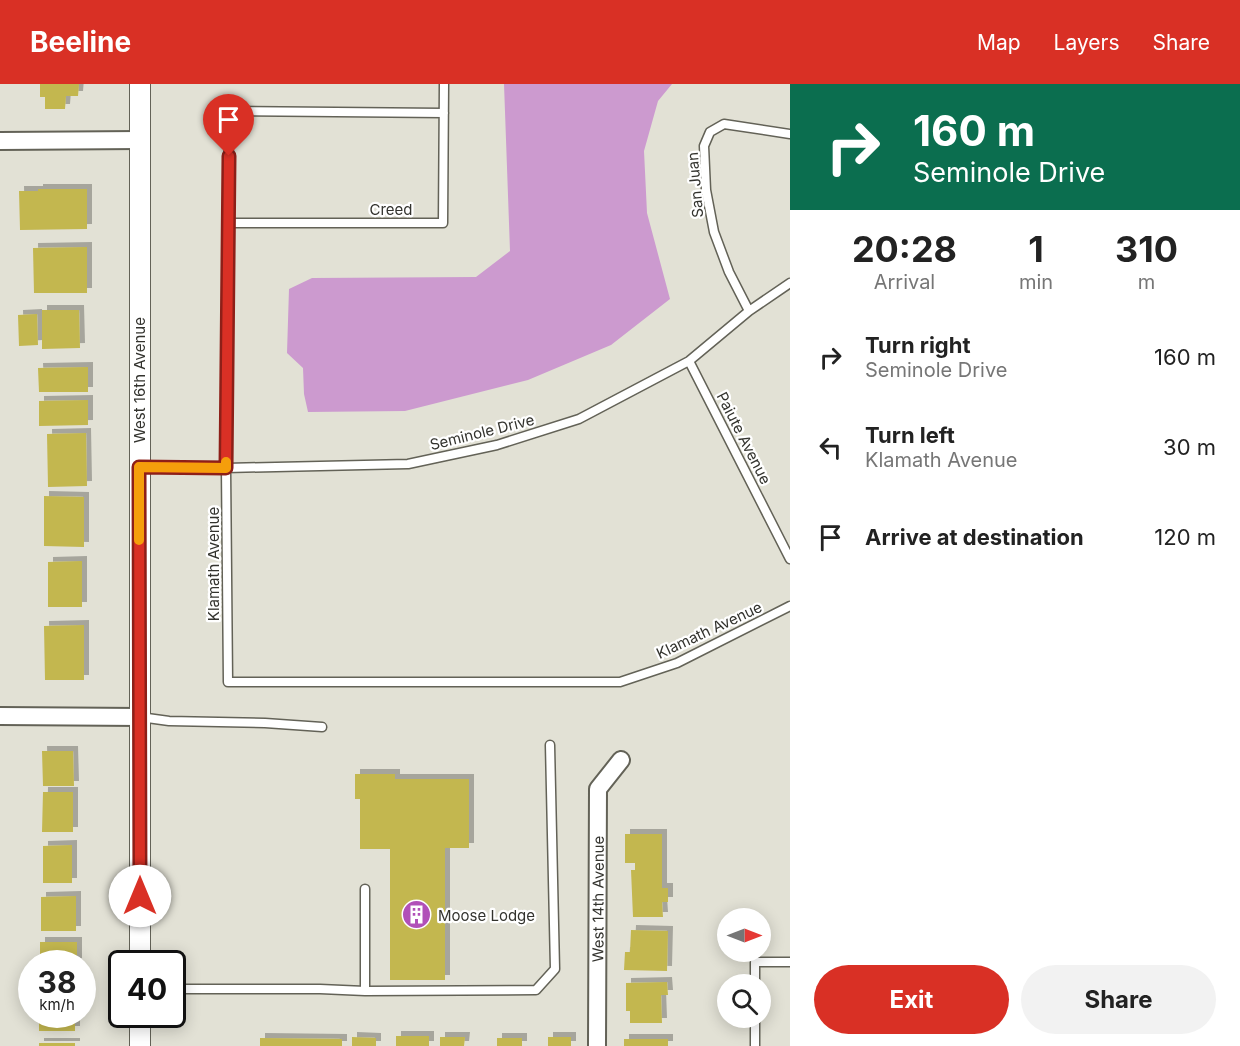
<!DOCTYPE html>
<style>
body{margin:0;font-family:Inter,sans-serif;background:#f2f2f2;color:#222;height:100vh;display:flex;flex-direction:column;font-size:22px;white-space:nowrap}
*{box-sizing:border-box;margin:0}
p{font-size:20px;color:#767676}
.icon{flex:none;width:33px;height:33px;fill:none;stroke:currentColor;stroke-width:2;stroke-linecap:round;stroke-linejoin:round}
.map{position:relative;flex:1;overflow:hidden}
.sheet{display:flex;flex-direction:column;background:#fff;width:450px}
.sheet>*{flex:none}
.guide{background:#0b6e4f;color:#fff;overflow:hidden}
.needle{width:39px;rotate:90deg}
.fabs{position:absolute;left:717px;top:824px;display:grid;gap:12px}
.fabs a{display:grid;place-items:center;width:54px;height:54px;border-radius:50%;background:#fff;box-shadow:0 3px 15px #0003;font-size:30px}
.speed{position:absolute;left:18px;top:866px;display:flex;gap:12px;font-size:30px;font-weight:700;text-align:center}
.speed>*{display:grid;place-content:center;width:78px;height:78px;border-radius:50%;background:#fff;box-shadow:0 3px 15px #0003;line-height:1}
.speed small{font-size:15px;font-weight:400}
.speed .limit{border:3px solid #111;border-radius:9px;background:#fff;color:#111}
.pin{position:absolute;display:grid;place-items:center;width:51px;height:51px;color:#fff;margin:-62px -26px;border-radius:50% 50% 50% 0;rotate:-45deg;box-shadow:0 0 6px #0007}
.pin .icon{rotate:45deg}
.me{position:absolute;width:66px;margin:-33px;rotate:0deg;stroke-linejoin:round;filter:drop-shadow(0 0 4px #0008)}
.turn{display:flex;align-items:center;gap:21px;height:126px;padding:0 24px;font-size:27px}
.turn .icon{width:78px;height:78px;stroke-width:2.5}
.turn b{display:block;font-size:42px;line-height:51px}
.eta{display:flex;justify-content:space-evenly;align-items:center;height:102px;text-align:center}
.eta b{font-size:36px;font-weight:700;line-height:42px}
.cta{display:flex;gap:12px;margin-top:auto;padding:12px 24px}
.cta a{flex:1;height:69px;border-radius:36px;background:#d93025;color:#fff;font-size:24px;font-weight:700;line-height:69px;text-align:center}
.cta a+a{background:#f2f2f2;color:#222}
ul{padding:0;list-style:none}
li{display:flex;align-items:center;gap:18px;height:90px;padding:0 24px}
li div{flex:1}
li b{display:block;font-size:22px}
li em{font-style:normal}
header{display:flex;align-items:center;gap:36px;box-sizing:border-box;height:84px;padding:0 30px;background:#d93025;color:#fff}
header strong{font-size:28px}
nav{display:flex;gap:33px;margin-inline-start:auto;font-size:21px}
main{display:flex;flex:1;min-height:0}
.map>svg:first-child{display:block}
.green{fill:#cc9acf}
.building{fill:#c3b74f;filter:url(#shadow)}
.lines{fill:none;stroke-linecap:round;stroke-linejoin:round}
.service-casing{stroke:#636257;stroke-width:11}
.minor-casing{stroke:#636257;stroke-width:20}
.tertiary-casing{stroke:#636257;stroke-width:22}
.service{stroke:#fff;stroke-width:8}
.minor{stroke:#fff;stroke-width:16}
.tertiary{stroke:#fff;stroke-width:20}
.route-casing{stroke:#8d1f18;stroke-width:15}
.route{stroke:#d93025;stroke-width:10}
.slow{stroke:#f59e0b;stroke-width:10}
.labels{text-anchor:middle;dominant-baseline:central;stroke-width:4.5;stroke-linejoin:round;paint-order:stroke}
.street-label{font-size:15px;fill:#33332e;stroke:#fff}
.poi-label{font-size:15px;fill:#33332e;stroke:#fff;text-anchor:start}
</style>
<header>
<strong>Beeline</strong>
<nav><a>Map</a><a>Layers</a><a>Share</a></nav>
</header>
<main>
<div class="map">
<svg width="790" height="962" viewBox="0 0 790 962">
<defs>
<filter id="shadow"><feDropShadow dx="5" dy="-5" stdDeviation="0" flood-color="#0004"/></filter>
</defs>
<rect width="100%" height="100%" fill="#e2e1d5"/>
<path class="green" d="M504,0H672L658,17L644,67L647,129L670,215L611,261L528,296L405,327L308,328L304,310L303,284L287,269L289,205L312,194L476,193L510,167Z"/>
<path class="building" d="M40,0H79L78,12H66L65,25H45V13H40Z
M38,105H87V145L20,146L19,107H38Z
M87,163V209H34L33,164Z
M42,226H79L80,264L42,265Z
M37,230L38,261L19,262L18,231Z
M88,283V308H39L38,284Z
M88,316V341L39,342V317Z
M86,349L87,402L48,403L47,350Z
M44,412L84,413V463L44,462Z
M82,477V523H48V478Z
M84,541V596H45L44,542Z
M42,667H73L74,702H43Z
M355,690H395V695H469V764H445V896H390V765H360V715H355Z
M43,708H73V748H42Z
M625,750H662V804H668V818H662L663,833H633L631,786H635V779H625Z
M72,761V799H43V762Z
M76,812V847H41V813Z
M631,846L668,847L667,887L624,886L625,868H630Z
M40,858H77V879H40Z
M667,898L668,911H661L662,939H630V927H626V899Z
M39,930H75V947H39Z
M396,952H429V962H396Z
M352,953L376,954V962H352Z
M440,953H465L464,962H440Z
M548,953H571V962H548Z
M260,954L342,955V962H260Z
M497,954H522V962H497Z
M624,955H668V962H624Z
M39,959H75V962H39Z"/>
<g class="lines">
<defs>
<path id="service" d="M444,29L229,27L226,384L228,598H620L677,579L790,522
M228,139H443L444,0
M749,227L729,188L714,148L706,106L704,62L710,48L724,40L790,50
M689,277L790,475
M139,383L226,384L408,380L497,361L579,335L689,277L749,227L790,199
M140,633L169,637L265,639L322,643
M365,805V907
M755,900V878H790
M172,905H320L365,907L536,906L555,885L550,661
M755,933V962"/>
<g id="minor">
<path d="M0,57L140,56"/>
<path d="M0,632L140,633"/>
<path id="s1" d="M597,962L598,705L621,676"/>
</g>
<path id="tertiary" d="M140,0V879
M140,930V962"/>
</defs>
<use href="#service" class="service-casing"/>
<use href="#minor" class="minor-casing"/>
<use href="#tertiary" class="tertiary-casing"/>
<use href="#service" class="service"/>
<use href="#minor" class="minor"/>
<use href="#tertiary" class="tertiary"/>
</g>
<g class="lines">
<defs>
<path id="route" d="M140,812L139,383L226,384L229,72"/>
</defs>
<use href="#route" class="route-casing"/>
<use href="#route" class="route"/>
<path class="slow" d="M139,456V383L226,384V378"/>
</g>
<defs>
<symbol id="building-disc" viewBox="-11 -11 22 22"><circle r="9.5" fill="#b150b8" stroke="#fff"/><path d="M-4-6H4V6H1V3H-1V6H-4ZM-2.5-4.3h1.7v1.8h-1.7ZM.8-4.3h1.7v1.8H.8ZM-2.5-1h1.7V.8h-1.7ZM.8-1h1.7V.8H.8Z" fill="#fff"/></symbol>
</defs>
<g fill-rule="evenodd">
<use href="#building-disc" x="400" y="814" width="33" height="33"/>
</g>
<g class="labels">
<g class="street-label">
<text transform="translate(695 101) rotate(-95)">San Juan</text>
<text x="391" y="125">Creed</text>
<text transform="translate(139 296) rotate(-90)">West 16th Avenue</text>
<text transform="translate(482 348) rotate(-14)">Seminole Drive</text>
<text transform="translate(744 354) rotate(63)">Paiute Avenue</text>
<text transform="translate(213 480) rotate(-90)">Klamath Avenue</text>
<text transform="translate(709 546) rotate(-25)">Klamath Avenue</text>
<text stroke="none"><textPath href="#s1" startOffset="147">West 14th Avenue</textPath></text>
</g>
<g class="poi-label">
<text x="438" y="831">Moose Lodge</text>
</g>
</g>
</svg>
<div class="fabs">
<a><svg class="needle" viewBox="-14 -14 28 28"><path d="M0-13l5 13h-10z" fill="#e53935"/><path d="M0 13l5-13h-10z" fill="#767676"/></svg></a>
<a><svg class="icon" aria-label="search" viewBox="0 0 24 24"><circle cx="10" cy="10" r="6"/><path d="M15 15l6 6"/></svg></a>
</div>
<div class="speed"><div>38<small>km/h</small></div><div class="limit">40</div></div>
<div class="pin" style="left:229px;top:72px;background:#d93025"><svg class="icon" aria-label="arrive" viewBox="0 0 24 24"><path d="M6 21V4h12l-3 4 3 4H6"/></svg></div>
<svg class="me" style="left:140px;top:812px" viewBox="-20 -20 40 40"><circle r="19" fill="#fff"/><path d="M0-13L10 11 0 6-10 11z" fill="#d93025"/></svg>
</div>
<section class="sheet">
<div class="guide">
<div class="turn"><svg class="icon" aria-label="right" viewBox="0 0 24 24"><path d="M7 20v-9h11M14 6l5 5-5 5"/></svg><div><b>160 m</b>Seminole Drive</div></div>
</div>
<div class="eta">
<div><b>20:28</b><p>Arrival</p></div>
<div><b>1</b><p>min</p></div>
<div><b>310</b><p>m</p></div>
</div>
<ul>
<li><svg class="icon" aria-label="right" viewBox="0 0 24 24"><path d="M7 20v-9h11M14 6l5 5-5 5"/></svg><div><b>Turn right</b><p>Seminole Drive</p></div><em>160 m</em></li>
<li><svg class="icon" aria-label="left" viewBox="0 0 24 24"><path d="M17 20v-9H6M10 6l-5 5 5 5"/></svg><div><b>Turn left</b><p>Klamath Avenue</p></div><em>30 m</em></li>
<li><svg class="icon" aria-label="arrive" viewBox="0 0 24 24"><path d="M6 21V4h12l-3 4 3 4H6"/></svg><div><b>Arrive at destination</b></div><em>120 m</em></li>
</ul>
<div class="cta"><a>Exit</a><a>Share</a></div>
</section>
</main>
